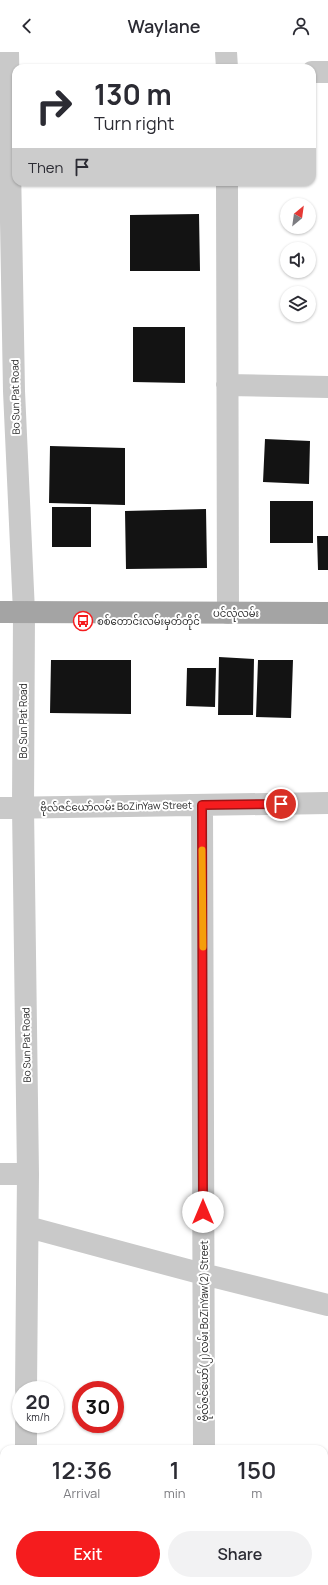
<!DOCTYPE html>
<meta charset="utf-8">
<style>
body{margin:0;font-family:Manrope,"Noto Sans Myanmar",sans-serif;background:#f2f2f3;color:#2b2b33;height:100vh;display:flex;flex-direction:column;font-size:15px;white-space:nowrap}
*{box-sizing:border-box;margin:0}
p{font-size:13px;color:#7c7c81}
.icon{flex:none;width:22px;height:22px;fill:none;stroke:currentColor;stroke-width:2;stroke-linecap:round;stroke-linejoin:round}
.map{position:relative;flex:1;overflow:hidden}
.sheet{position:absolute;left:0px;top:1393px;width:328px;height:140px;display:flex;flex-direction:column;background:#fff;border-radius:12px 12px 0 0;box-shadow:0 1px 3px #0004}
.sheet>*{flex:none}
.hud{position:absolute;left:12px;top:12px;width:304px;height:122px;border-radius:12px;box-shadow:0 1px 3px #0004;background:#fff;color:#2b2b33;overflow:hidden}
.needle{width:26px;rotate:29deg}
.fabs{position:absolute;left:280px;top:146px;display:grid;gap:8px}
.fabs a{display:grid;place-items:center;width:36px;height:36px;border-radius:50%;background:#fff;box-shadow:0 1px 3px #0004;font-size:20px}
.speed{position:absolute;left:12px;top:1329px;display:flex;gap:8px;font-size:20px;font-weight:700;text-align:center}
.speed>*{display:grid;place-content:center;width:52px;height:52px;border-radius:50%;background:#fff;box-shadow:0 1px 3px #0004;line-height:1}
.speed small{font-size:10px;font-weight:400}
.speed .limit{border:6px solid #d22;background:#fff;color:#111}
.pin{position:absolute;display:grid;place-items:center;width:34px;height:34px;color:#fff;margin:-17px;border:2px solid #fff;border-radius:50%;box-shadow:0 1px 4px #0007}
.me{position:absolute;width:44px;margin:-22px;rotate:0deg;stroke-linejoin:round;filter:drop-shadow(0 0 3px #0008)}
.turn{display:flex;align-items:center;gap:14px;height:84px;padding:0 16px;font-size:18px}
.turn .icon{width:52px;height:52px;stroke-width:2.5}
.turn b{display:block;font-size:28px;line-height:34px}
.then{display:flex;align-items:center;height:38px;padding:0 16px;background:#0003;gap:8px;font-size:15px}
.eta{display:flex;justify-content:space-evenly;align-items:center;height:68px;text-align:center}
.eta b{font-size:24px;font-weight:600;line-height:28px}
.primary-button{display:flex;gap:8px;margin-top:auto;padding:8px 16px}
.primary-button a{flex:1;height:46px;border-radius:24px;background:#f51c1e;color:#fff;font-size:16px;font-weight:600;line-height:46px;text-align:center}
.primary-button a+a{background:#f2f2f3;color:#2b2b33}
header{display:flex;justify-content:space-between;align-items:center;height:52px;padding:0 16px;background:#fff;font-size:18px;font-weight:600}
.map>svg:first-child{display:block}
.building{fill:#131313}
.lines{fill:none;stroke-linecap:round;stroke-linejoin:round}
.minor{stroke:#c9c9c9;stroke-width:22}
.major{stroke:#a4a4a4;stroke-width:22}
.route-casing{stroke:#9f1214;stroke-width:10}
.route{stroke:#f51c1e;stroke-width:7}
.slow{stroke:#f59e0b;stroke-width:7}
.labels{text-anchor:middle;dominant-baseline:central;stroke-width:4;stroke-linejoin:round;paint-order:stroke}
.street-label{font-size:10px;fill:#2c2c2c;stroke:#fff}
.poi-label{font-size:10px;fill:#2c2c2c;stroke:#fff;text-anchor:start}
</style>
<header><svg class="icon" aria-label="back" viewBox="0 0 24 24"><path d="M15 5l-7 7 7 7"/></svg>Waylane<svg class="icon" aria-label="person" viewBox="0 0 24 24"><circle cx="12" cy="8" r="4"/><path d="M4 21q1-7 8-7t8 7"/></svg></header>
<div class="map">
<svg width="328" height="1533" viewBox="0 0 328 1533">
<rect width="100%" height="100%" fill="#fff"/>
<path class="building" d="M199,162L200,219H130V163Z
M133,275H185V331L133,330Z
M265,387L310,389L309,432L263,430Z
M50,394L125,396V453L49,451Z
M270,449H313V491H270Z
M52,455H91V495H52Z
M206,457L207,516L126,517L125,459Z
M317,484H328V518H318Z
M219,605L254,607L253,663H218Z
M51,608H131V662L50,661Z
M258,608H293L291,666L256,665Z
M187,616H216L215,655L186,654Z"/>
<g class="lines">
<path class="minor" d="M8,0L14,339L24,560L23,755L28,1122L26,1338
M226,0L227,16
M312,20H328
M227,130L228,561
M227,333L328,335
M202,753L204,1397
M0,756L328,751
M0,1122H28
M28,1175L203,1222L328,1253
M26,1397V1372
M205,1529V1533
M24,1533V1529"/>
<path class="major" d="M0,560L328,561"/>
</g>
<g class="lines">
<defs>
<path id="route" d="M203,1160L202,753L281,752"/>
</defs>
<use href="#route" class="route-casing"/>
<use href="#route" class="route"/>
<path class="slow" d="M202,798L203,895"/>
</g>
<defs>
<symbol id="bus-ring" viewBox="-11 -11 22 22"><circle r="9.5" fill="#fff" stroke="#f51c1e" stroke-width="1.5"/><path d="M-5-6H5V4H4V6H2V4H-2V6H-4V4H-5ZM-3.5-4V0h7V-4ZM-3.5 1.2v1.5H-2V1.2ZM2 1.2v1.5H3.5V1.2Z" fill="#f51c1e"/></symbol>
</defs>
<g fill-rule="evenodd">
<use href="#bus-ring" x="72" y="558" width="22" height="22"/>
</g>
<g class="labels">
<g class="street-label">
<text transform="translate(15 345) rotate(-91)">Bo Sun Pat Road</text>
<text x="236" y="561">ပင်လုံလမ်း</text>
<text transform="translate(23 669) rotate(-90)">Bo Sun Pat Road</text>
<text transform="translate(116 754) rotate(-1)">ဗိုလ်ဇင်ယော်လမ်း BoZinYaw Street</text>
<text transform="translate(26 993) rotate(-91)">Bo Sun Pat Road</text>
<text transform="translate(204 1279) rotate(-90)">ဗိုလ်ဇင်ယော်(၂)လမ်း BoZinYaw(2) Street</text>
</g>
<g class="poi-label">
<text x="97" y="569">စစ်တောင်းလမ်းမှတ်တိုင်</text>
</g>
</g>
</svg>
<div class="fabs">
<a><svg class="needle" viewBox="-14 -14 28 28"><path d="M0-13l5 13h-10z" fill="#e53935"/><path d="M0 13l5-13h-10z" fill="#7c7c81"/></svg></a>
<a><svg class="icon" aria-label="sound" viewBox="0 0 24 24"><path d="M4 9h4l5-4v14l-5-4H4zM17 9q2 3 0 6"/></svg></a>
<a><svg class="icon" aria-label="layers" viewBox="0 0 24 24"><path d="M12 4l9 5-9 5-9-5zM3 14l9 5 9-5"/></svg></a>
</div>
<div class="speed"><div>20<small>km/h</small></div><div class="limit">30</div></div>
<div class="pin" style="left:281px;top:752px;background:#d93025"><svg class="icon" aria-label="arrive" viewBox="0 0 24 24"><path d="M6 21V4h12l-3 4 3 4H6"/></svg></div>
<svg class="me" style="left:203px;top:1160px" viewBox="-20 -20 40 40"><circle r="19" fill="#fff"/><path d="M0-13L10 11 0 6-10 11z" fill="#f51c1e"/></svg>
<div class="hud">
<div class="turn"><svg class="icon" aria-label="right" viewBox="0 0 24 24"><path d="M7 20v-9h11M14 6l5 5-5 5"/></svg><div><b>130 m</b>Turn right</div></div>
<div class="then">Then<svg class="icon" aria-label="arrive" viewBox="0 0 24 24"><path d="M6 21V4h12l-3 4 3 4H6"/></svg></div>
</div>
<section class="sheet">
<div class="eta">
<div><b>12:36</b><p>Arrival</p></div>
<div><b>1</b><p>min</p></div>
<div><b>150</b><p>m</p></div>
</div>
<div class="primary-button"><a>Exit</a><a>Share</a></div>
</section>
</div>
